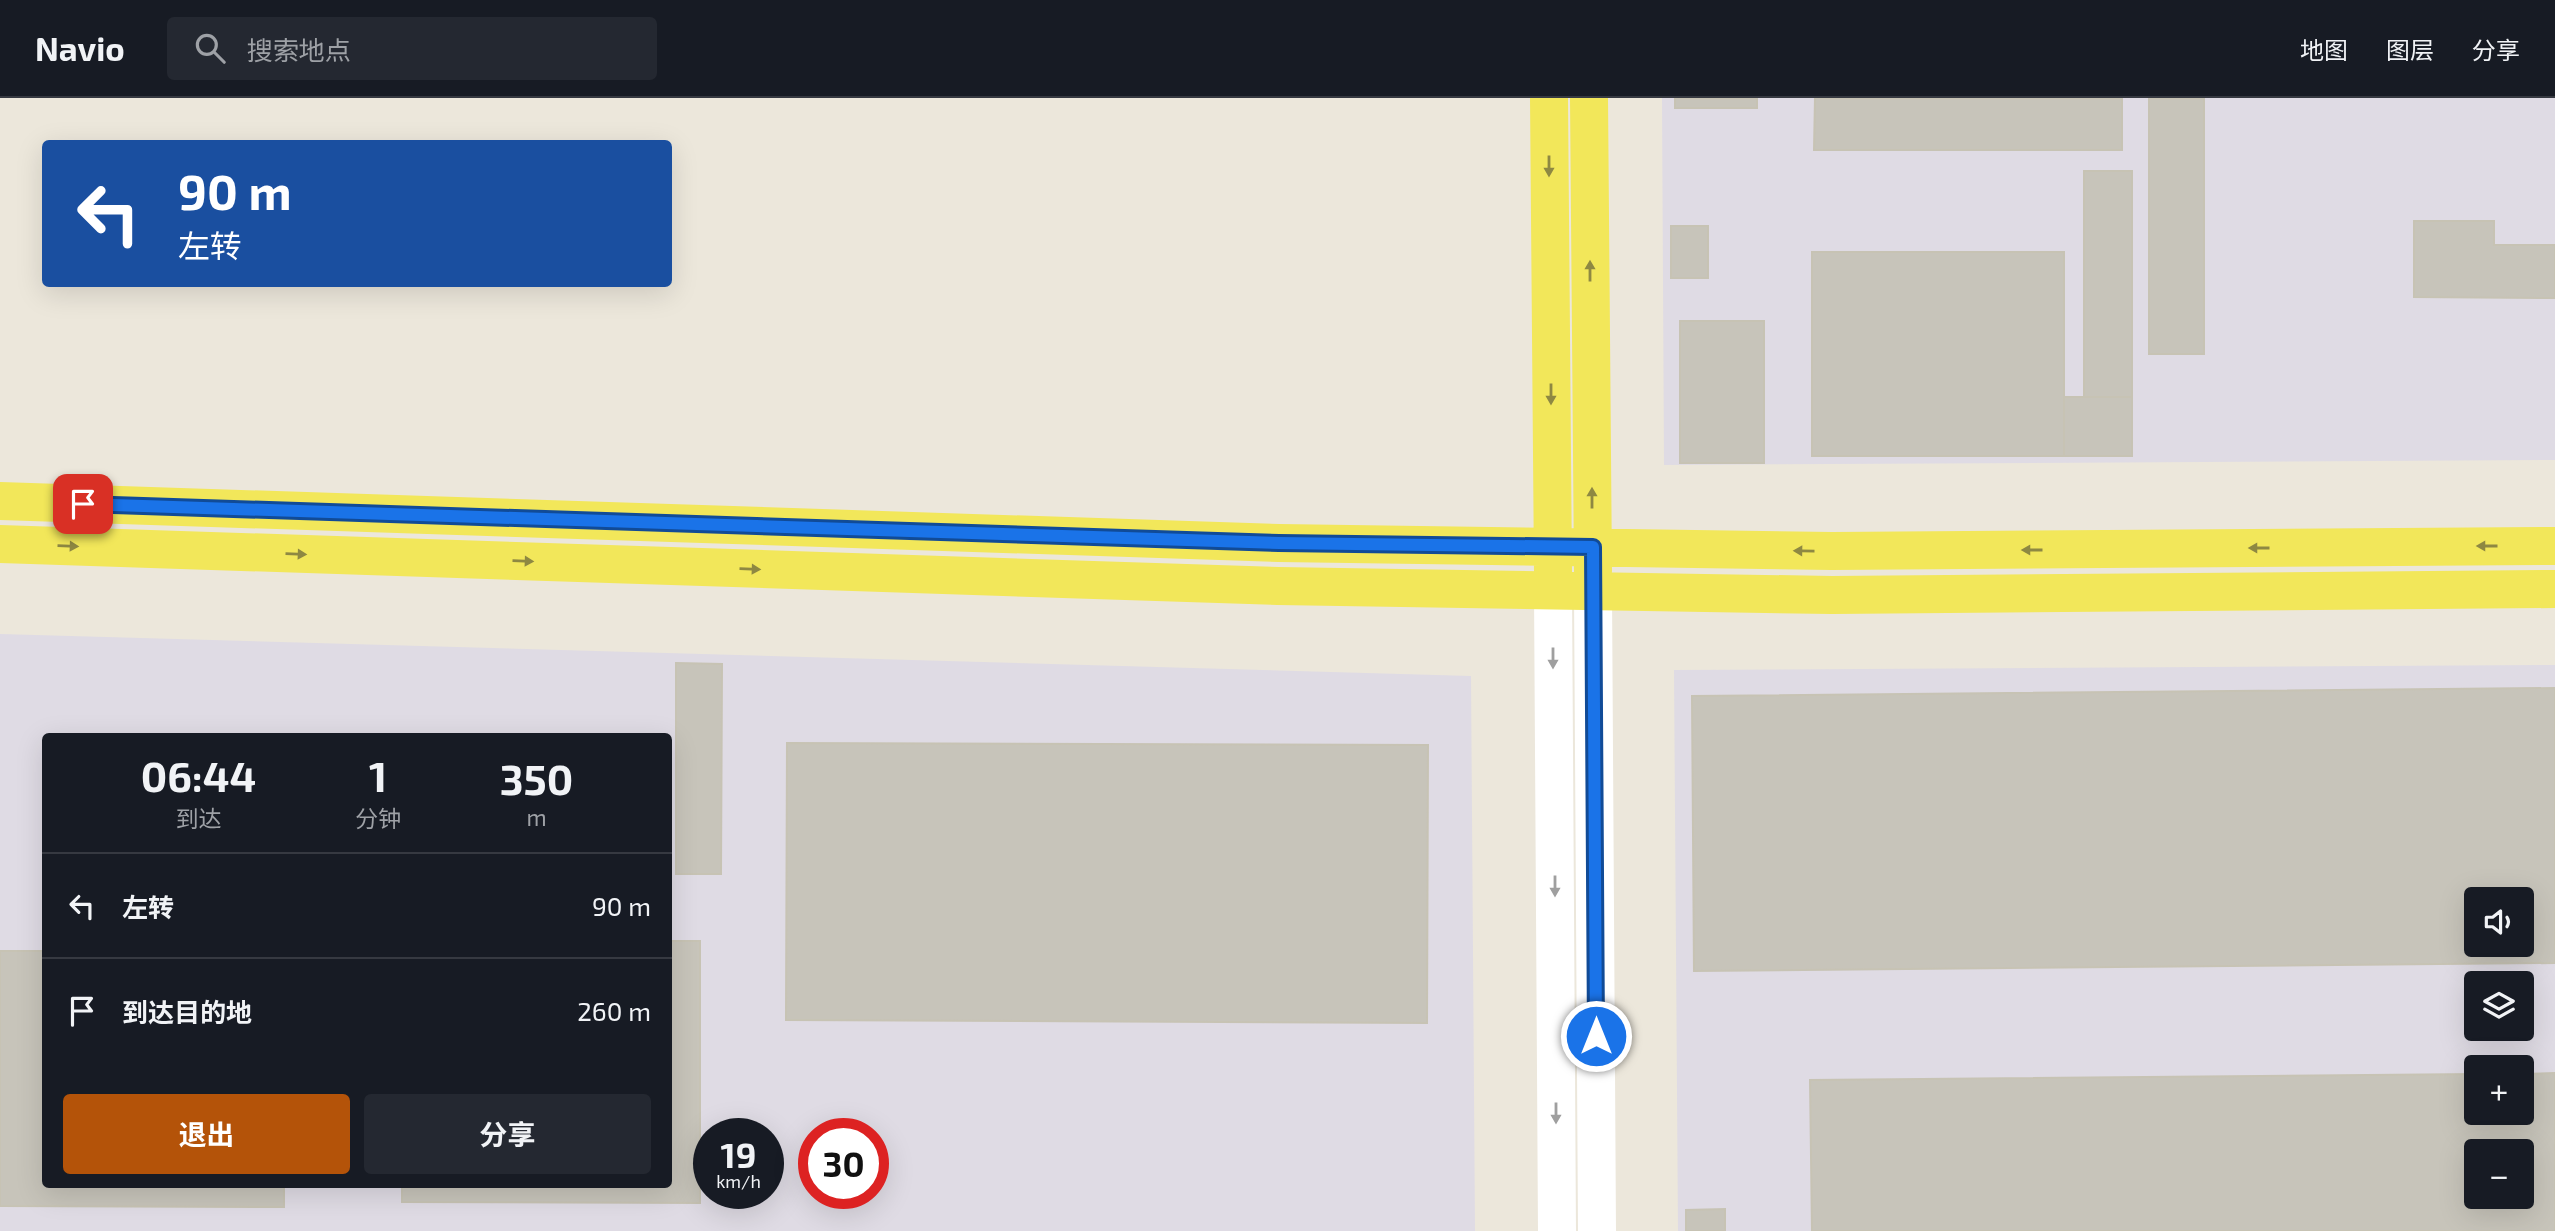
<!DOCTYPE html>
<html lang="zh">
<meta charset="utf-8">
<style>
body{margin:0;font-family:"Exo 2","Noto Sans SC",sans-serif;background:#242831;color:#f1f3f6;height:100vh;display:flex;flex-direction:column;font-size:26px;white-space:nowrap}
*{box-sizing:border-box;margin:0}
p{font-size:23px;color:#9ea1a6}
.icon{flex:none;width:38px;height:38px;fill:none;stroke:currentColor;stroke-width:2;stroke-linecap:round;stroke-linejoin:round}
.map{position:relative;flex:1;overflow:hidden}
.side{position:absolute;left:42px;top:635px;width:630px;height:455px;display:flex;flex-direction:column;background:#171b24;border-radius:7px;box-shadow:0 7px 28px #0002}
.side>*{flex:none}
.banner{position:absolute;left:42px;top:42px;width:630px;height:147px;border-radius:7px;box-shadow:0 7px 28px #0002;background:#1a4fa0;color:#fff;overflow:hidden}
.tools{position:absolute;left:2464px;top:789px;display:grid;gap:14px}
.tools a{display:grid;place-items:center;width:70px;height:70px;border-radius:7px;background:#171b24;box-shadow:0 7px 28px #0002;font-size:35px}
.speed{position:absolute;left:693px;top:1020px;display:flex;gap:14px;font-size:35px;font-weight:700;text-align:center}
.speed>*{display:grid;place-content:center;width:91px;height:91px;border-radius:50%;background:#171b24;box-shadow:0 7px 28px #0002;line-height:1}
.speed small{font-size:18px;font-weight:400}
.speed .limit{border:10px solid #d22;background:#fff;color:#111}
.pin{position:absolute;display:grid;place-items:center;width:60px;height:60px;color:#fff;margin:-30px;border-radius:14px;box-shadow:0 4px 10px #0006}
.me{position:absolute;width:77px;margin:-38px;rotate:0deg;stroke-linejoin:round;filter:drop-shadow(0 0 5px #0008)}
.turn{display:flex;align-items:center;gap:24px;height:147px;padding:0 21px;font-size:32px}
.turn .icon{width:91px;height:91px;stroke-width:2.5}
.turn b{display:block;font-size:49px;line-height:60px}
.eta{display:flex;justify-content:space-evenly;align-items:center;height:119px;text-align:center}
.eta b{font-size:42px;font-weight:700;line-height:49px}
.button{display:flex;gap:14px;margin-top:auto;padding:14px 21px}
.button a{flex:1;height:80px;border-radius:7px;background:#b45309;color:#fff;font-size:28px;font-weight:700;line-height:80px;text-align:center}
.button a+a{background:#242831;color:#f1f3f6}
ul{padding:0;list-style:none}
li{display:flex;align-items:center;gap:21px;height:105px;padding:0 21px;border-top:2px solid #363941}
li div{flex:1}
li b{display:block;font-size:26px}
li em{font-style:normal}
header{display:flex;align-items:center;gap:42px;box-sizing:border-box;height:98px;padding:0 35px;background:#171b24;border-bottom:2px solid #363941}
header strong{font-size:33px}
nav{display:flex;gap:38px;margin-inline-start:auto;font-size:24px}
.search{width:490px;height:63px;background:#242831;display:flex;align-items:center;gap:18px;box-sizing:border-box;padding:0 24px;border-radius:7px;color:#9ea1a6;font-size:26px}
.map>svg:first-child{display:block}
.industrial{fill:#dfdbe4;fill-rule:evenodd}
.building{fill:#c7c4ba;stroke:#c7c3b4;stroke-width:2;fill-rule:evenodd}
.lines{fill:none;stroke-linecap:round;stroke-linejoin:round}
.minor{stroke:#fff;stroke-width:38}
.major{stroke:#f2e75a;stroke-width:38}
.oneway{fill:#8e8842}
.oneway2{fill:#9f9f9f}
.route-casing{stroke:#114b97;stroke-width:18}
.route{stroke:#1a73e8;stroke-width:12}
</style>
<header>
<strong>Navio</strong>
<div class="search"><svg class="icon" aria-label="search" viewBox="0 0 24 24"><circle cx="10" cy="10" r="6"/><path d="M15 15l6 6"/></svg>搜索地点</div>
<nav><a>地图</a><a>图层</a><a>分享</a></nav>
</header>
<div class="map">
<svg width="2555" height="1133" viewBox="0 0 2555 1133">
<rect width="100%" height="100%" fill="#ece7db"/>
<path class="industrial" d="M1662,0H2555V362L1664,367Z
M0,536L1471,578L1475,1133H0ZM46,639H668V1087H46ZM709,1036H768V1096H709ZM814,1036H873V1096H814Z
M2555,567V1133H1678L1674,572ZM2476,802H2522V847H2476ZM2476,886H2522V931H2476ZM2476,970H2522V1015H2476ZM2476,1054H2522V1099H2476Z"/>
<path class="building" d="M1675,0H1757V10H1675Z
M1815,0H2122V52H1814Z
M2149,0H2204V256H2149Z
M2084,73H2132V299H2084Z
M2414,123H2494V147H2555V200L2414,199Z
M1671,128H1708V180H1671Z
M1812,154H2064V358H1812Z
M1680,223H1764V365H1680Z
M2064,299H2132V358H2064Z
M676,565L722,566L721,776H676Z
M2555,590V865L1694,873L1692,598ZM2476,802H2522V847H2476Z
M787,645L1428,647L1427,925L786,922Z
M668,843H700V1105L402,1104V1087H668Z
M0,853H46V1087H284V1109L0,1108Z
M2555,975V1133H1812L1810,982L2476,976V1015H2522V976ZM2476,1054H2522V1099H2476Z
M1725,1111V1133H1686V1112Z"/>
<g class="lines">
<path class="minor" d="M1553,492L1557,1133
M1593,493L1597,1133"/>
<path class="major" d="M1549,0L1553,474
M1589,0L1593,473
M0,403L1279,445L1832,453L2555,448
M0,446L1278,488L1832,497L2555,491"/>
</g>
<defs><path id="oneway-solid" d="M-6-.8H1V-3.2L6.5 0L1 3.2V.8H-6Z" transform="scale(1.75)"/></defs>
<g class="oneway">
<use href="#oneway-solid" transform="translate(1549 68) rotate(90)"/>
<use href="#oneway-solid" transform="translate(1590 173) rotate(-90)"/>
<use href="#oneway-solid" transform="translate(1551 296) rotate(90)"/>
<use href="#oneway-solid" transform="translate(1592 400) rotate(-90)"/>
<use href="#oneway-solid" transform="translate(68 448) rotate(2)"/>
<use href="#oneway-solid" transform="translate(2487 448) rotate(180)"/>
<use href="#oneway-solid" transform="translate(2259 450) rotate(180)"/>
<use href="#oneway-solid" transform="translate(2032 452) rotate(180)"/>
<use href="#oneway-solid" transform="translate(1804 453) rotate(-179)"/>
<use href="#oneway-solid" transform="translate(296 456) rotate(2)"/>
<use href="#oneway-solid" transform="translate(523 463) rotate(2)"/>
<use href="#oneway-solid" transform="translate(750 471) rotate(2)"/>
</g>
<g class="oneway2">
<use href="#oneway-solid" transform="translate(1553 560) rotate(90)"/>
<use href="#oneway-solid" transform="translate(1555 788) rotate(90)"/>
<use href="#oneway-solid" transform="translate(1556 1015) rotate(90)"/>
</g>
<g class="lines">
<defs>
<path id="route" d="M83,406L1279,445L1593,449L1596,938"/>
</defs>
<use href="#route" class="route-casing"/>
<use href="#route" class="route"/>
</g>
</svg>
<div class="tools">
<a><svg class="icon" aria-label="sound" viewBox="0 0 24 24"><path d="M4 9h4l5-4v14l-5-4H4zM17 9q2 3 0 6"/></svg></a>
<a><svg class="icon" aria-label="layers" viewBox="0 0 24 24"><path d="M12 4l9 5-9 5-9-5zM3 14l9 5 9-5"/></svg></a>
<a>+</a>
<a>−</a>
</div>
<div class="speed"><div>19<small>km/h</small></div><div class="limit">30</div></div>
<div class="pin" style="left:83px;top:406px;background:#d93025"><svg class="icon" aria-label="arrive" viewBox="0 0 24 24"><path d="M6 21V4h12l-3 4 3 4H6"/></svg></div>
<svg class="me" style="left:1596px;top:938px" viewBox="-20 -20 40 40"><circle r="17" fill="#1a73e8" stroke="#fff" stroke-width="3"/><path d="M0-11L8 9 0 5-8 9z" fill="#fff"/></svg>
<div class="banner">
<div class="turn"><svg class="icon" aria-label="left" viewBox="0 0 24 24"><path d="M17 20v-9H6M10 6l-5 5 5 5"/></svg><div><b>90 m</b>左转</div></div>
</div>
<section class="side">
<div class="eta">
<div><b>06:44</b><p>到达</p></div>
<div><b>1</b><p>分钟</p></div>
<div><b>350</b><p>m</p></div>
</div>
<ul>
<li><svg class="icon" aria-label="left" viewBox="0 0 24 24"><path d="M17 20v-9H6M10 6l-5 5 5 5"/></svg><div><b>左转</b></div><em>90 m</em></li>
<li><svg class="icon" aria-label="arrive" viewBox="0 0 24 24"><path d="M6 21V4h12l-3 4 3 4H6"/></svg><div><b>到达目的地</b></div><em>260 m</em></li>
</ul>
<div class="button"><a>退出</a><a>分享</a></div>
</section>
</div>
